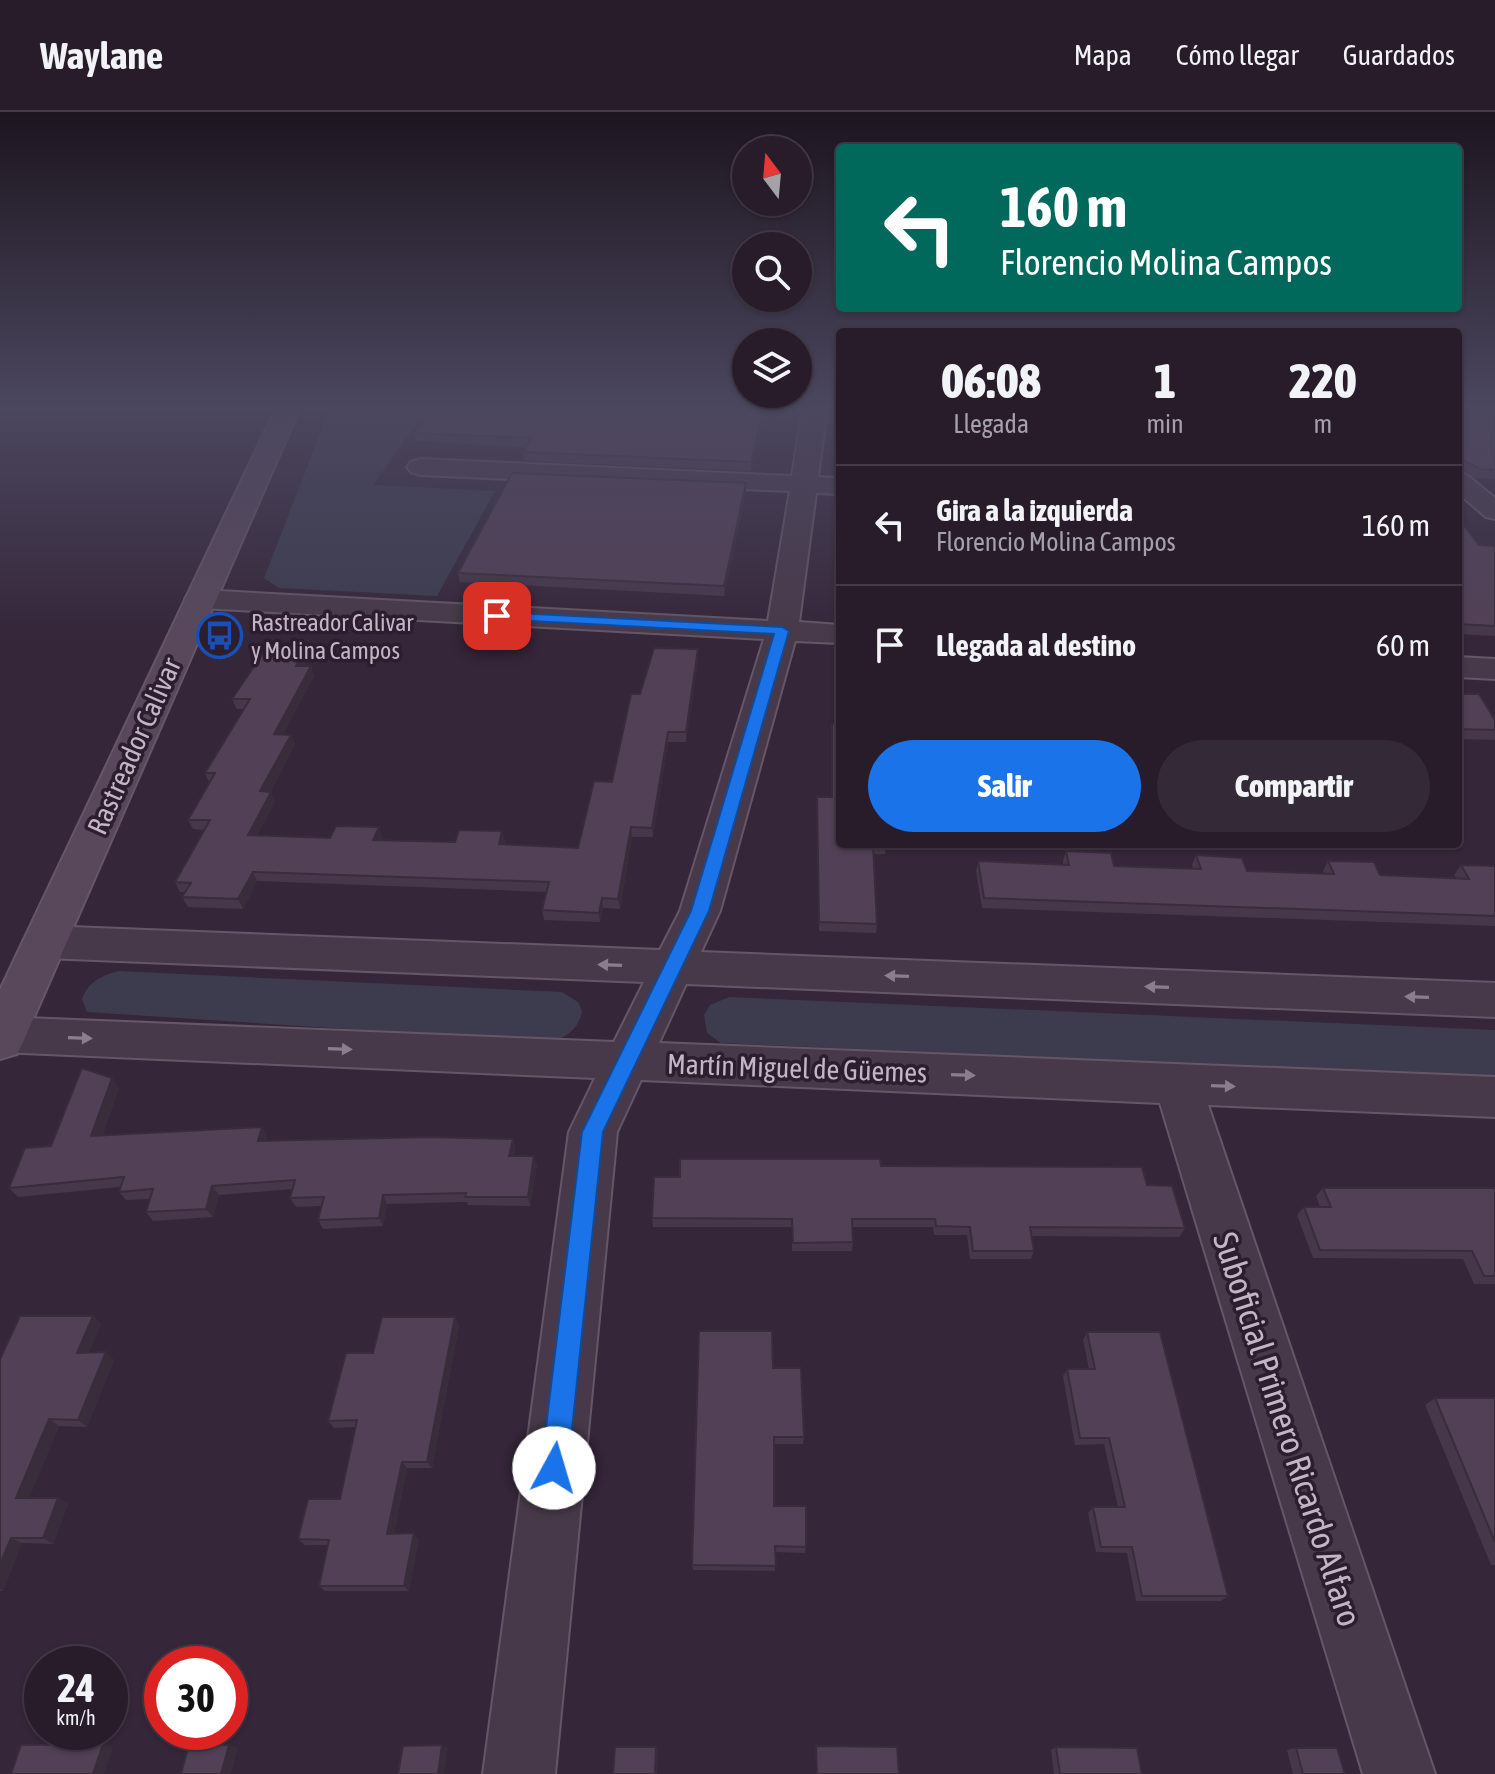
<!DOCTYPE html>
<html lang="es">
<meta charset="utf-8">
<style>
body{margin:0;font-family:"Asap Condensed",sans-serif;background:#342937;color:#f1f3f6;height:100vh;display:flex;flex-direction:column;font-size:30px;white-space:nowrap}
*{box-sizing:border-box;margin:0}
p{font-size:26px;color:#a5a1a9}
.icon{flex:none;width:44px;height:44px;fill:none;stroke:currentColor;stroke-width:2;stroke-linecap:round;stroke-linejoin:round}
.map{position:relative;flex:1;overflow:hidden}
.side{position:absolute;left:836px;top:216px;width:626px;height:520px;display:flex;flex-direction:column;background:#281c2b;border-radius:8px;box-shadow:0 2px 6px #0004,0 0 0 2px #443a47}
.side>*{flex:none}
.guide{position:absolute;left:836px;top:32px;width:626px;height:168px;border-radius:8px;box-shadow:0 2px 6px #0004,0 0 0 2px #443a47;background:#00695c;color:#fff;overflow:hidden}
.needle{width:52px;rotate:344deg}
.controls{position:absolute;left:732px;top:24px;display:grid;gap:16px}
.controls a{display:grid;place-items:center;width:80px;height:80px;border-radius:50%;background:#281c2b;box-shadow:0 2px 6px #0004,0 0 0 2px #443a47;font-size:40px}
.speed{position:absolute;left:24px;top:1534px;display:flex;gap:16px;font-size:40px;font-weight:700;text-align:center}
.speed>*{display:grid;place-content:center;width:104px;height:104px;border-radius:50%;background:#281c2b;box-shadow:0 2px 6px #0004,0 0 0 2px #443a47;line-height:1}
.speed small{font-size:20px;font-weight:400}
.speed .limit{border:12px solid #d22;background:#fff;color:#111}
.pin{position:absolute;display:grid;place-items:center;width:68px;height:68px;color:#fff;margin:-34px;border-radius:16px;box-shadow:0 4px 12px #0006}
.me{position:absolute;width:88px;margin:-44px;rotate:6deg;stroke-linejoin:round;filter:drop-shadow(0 0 6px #0008)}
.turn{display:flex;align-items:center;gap:28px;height:168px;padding:0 32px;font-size:36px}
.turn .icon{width:104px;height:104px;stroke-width:2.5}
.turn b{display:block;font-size:56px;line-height:68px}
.eta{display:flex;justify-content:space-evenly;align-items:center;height:136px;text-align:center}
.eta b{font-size:48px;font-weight:800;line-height:56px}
.primary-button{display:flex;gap:16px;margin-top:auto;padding:16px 32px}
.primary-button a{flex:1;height:92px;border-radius:48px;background:#1a73e8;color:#fff;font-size:32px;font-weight:800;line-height:92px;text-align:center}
.primary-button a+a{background:#342937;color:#f1f3f6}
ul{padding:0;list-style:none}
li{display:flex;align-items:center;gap:24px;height:120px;padding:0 32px;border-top:2px solid #443a47}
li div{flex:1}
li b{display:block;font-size:30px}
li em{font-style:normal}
header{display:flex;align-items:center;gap:48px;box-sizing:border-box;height:112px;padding:0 40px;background:#281c2b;border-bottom:2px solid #443a47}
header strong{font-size:38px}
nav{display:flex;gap:44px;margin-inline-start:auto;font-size:28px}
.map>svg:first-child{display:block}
.green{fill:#3c3c4e}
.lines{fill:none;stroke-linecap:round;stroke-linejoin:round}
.street-casing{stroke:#655767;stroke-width:4}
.secondary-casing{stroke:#655767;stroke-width:4}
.street{fill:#473949;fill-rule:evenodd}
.secondary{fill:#59485c;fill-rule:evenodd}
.wall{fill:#47374a}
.shaded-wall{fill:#392d3c}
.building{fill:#524056;stroke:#392d3c;stroke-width:2}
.oneway{fill:#8b7d8d}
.route{fill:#1a73e8;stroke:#114b97;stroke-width:2}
.labels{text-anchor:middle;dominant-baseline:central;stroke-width:7;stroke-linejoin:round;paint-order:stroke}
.far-poi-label{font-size:24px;fill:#c3b5c5;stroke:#2c1e2e;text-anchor:start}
.street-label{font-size:28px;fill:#c3b5c5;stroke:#2c1e2e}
.near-street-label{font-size:34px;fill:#c3b5c5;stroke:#2c1e2e}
</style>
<header>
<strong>Waylane</strong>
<nav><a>Mapa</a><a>Cómo llegar</a><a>Guardados</a></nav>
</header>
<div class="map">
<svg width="1495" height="1662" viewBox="0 0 1495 1662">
<rect width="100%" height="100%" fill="#352639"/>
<path class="green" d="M330,296H428L373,373L495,379L437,484L279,476L264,466Z
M119,859L562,880L578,890L582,899C578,920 563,928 543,930L87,900L82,887C88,870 102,863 119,859Z
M729,885L1495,918V966L721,931L707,921L704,903L710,893Z"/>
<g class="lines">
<defs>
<path id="street" d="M803,296H827L818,365L840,366V382L816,381L799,510L840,513V531L795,529L720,799L701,840L1495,871V905L686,872L659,931L1495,965V1005L1208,993L1435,1662H1363L1160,991L641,968L617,1020L555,1662H483L569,1020L595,966L0,940L2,905L614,930L644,870L45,846L30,841L24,830L30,819L45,814L660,838L680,799L764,527L200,496L189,493L185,487L189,481L200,478L768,509L790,379L420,363L411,360L407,355L411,350L420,347L792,364Z
M1458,360L1467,363L1495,386V407L1486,405L1458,381Z
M1458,545L1495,547V567L1458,565Z"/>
<path id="secondary" d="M276,296H300L24,928L17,942L0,947V878Z"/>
</defs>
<use href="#street" class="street-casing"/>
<use href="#secondary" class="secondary-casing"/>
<use href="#street" class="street"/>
<use href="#secondary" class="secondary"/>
</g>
<path class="wall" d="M432,296H766L751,359L525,349L523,340L526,335L416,329L414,321Z
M1458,296L1495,300V367L1475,366L1459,357L1458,359Z
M746,380L724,484L460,470L458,461Z
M1458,406L1479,433L1495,434V524L1458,522Z
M698,537V547L686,630H668L653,725H632L620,797L603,796L600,810L544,808L542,798L547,780L257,769L243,797L188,795L182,785L185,780H180L175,770L204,718L193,717L188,708L209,670L205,661L245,597H237L232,587L306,551L305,554H311L314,564L283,622L291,623L295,632L270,680L275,690L257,723L330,726L379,715L382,725L381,728L455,730L502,719L505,729L504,732L578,736L612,670L640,582Z
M1458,582L1495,608V628L1458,627Z
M832,612L886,732L885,742H874L877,812L876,821L819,819L817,685H831Z
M1066,739L1114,754L1193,757L1192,753L1196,743L1247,759L1324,762L1323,759L1328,749L1380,763L1456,766L1454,763L1461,753L1495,754V814L982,796L976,759L978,749L1063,753V749Z
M112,966L119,976L102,1024L262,1015L267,1024L266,1029L513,1027L515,1036L514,1044L537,1053L530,1094L468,1093L467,1090L387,1092L383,1114L323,1117L318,1108L322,1094L296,1095L290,1086L293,1077L219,1083L213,1105L153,1109L146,1100L150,1087L126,1088L119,1080L120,1075L18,1085L9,1076L51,1034Z
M881,1054L1147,1073L1185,1116L1179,1125L1031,1124L1034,1139L1031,1147H970L967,1123H934L933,1115H852L853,1130L852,1139H792V1115H653L652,1106L680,1065Z
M1323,1076H1495V1172H1474L1463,1147L1313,1146L1297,1103L1304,1095H1320L1316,1084Z
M93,1204L101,1212L89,1240L114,1248L87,1315L59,1314L29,1386H58L68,1392L53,1432L22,1431L3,1479H0V1247Z
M455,1205L459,1213L432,1356H407L394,1422L419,1427L409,1479H325L319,1474L328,1433H305L298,1427L340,1387L355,1315L334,1316L328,1309L373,1241Z
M1087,1220L1228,1484L1221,1489H1136L1127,1441L1096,1440L1088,1401L1093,1395H1118L1104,1332L1075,1333L1063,1264L1067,1257H1089L1083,1228Z
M773,1256L804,1325L803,1332H774V1394L806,1435L805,1441L775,1440V1459L693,1458L692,1453Z
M1435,1286H1495V1453H1491L1425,1293Z
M1056,1635L1142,1662H1054L1051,1638Z
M1296,1636L1345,1662H1293L1287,1638Z"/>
<path class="shaded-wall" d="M764,296H766L751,359V350Z
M746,371V380L724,484V474Z
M698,537V547L686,630V620Z
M303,542L306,551L299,563L296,554Z
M311,554L314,564L278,632L274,622Z
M668,620V630L653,725L652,716Z
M291,623L295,632L265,689L260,679Z
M271,680L275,690L252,733L248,723Z
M379,715L382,725L376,738L373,728Z
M631,715L632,725L620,797L618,787Z
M502,719L505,729L501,742L499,732Z
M253,760L257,769L243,797L238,787Z
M602,786L603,796L600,810L599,801Z
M112,966L119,976L99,1033L91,1024Z
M262,1015L267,1024L264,1038L258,1029Z
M513,1027L515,1036L512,1053L509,1044Z
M534,1044L537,1053L530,1094L528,1085Z
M212,1074L219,1083L213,1105L206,1097Z
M383,1083L387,1092L383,1114L379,1106Z
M93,1204L101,1212L86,1248L77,1241Z
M455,1205L459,1213L432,1356L427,1350Z
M106,1240L114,1248L87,1315L78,1308Z
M49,1307L59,1314L27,1392L16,1386Z
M402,1350L407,1356L393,1427L387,1422Z
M58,1386L68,1392L53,1432L43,1426Z
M414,1421L419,1427L409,1479L404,1474Z
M11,1426L22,1431L3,1479L0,1477V1452Z
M103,1632L113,1635L104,1662H93Z
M229,1633L238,1636L231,1662H221Z
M442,1633L448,1636L444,1662H438Z
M656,1635L658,1638L657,1662H655Z"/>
<path class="building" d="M432,296H764L751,350L523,340L531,326L414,321Z
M1458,296H1490L1495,300V358L1480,357L1463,348L1459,356H1458Z
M512,361L746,371L724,474L458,461Z
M1458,406L1479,433L1495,434V514L1458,512Z
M654,536L698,537L686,620H668L652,716L631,715L618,787L602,786L599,801L542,798L549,770L253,760L238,787L182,785L191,771L175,770L210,708H188L215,661H205L250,587H232L263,541L303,542L296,554H311L274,622L291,623L260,679L271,680L248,723L330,726L336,714L379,715L373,728L455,730L459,718L502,719L499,732L578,736L594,669L612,670L631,582H640Z
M1458,582H1479L1495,608V618L1458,617Z
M832,612H840V732H886H873L877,812L819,810L817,685H832Z
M1066,739L1111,741L1114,754L1201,757L1196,743L1242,746L1247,759L1334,762L1328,749L1374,750L1380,763L1469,767L1461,753L1495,754V804L984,786L978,749L1069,753Z
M82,956L112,966L91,1024L262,1015L258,1029L428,1025L513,1027L509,1044H534L528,1085H465L466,1081L383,1083L379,1106L318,1108L324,1085L290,1086L295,1068L212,1074L206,1097L146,1100L153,1077L119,1080L124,1065L9,1076L25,1036L51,1034Z
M680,1047H880L881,1054L1142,1055L1147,1073L1172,1074L1185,1116L1030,1115L1034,1139H973L970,1115L936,1114L935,1107H852L853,1130L793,1131L792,1107L652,1106L654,1065H680Z
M1323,1076H1495V1164H1484L1472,1139L1320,1138L1304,1095H1331Z
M20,1204H93L77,1241L106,1240L78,1308L49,1307L16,1386H58L43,1426H11L0,1452V1247Z
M382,1205H455L427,1350H402L387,1422L414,1421L404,1474H319L329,1428L298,1427L308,1387H340L357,1308L328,1309L346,1241H373Z
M699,1219H772L773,1256H801L804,1325H774V1394H806V1435L775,1434L776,1454L692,1453Z
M1087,1220H1160L1228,1484H1142L1132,1435H1101L1093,1395H1125L1109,1326H1080L1067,1257H1095Z
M1435,1286H1495V1430Z
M103,1632L93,1662H11L21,1633Z
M189,1632L229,1633L221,1662H181Z
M442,1633L438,1662H398L403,1634Z
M816,1634L897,1635L899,1662H817Z
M615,1635H656L655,1662H613Z
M1056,1635L1137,1636L1142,1662H1060Z
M1296,1636H1337L1345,1662H1303Z"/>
<defs><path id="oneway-solid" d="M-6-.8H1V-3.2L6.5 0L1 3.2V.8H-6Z" transform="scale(2)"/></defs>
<g class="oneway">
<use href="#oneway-solid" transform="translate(610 853) rotate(-178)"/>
<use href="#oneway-solid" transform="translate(897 864) rotate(-178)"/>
<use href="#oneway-solid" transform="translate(1157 875) rotate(-178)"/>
<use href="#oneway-solid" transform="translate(1417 885) rotate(-178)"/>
<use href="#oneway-solid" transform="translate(80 926) rotate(2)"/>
<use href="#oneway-solid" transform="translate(340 937) rotate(2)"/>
<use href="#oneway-solid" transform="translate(963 963) rotate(2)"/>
<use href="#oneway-solid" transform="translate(1223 974) rotate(2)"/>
</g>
<linearGradient id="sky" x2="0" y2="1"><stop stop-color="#1d151f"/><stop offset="0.56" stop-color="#4b475f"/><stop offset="1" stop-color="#4b475f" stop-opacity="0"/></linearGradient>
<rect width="1495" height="529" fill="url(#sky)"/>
<path class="route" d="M497,500L782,515L789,519L709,799L603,1020L568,1356L564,1366L554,1370L545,1366L541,1356L582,1020L691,799L774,522L493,507V501Z"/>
<defs>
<symbol id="bus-ring" viewBox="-11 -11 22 22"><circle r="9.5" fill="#2c1e2e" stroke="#1a4fb4" stroke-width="1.5"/><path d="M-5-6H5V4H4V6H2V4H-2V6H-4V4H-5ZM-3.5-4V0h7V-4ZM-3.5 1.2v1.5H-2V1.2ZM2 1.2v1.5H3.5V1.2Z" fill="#1a4fb4"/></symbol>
</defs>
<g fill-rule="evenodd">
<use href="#bus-ring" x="194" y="498" width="51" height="51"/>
</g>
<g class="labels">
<g class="far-poi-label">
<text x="251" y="510">Rastreador Calivar<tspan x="251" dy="28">y Molina Campos</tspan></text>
</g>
<g class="street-label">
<text transform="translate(134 634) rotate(-66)">Rastreador Calivar</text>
<text transform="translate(797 956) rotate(2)">Martín Miguel de Güemes</text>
</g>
<g class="near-street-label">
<text transform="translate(1288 1317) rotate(72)">Suboficial Primero Ricardo Alfaro</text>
</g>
</g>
</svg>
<div class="controls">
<a><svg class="needle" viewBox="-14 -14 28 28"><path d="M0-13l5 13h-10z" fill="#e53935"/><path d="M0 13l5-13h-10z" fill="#a5a1a9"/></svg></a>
<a><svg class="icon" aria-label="search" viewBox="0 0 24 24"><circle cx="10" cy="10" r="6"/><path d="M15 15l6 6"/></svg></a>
<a><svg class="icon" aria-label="layers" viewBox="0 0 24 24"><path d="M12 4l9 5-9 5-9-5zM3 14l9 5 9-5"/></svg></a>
</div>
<div class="speed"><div>24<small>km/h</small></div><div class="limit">30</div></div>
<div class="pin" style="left:497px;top:504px;background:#d93025"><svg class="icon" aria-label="arrive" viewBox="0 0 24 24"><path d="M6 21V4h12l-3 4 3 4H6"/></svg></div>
<svg class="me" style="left:554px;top:1356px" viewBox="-20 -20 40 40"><circle r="19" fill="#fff"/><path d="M0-13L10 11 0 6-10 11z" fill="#1a73e8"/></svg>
<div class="guide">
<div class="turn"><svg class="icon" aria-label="left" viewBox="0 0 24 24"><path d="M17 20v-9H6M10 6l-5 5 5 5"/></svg><div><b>160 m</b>Florencio Molina Campos</div></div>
</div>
<section class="side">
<div class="eta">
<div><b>06:08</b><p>Llegada</p></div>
<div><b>1</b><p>min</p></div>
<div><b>220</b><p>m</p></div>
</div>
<ul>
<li><svg class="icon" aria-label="left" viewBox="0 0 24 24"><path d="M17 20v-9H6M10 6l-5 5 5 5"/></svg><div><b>Gira a la izquierda</b><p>Florencio Molina Campos</p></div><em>160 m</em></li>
<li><svg class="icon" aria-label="arrive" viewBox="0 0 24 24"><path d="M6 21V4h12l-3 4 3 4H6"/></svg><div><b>Llegada al destino</b></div><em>60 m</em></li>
</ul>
<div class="primary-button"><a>Salir</a><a>Compartir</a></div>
</section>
</div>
